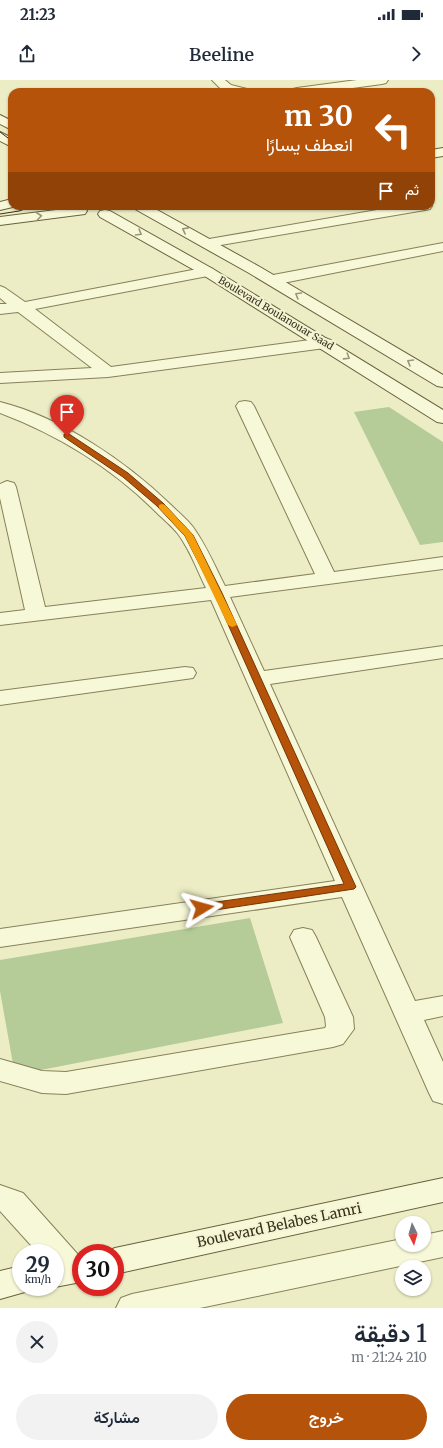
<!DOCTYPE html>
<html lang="ar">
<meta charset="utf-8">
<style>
body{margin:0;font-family:Merriweather,Vazirmatn,serif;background:#f2f2f3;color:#1f2937;direction:rtl;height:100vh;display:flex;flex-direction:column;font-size:15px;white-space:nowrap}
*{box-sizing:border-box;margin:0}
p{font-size:13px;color:#747a83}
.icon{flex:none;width:22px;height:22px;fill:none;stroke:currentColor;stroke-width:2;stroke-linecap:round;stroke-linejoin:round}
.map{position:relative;height:1228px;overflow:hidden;direction:ltr}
.drawer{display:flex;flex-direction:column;background:#fff;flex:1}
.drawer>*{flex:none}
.guide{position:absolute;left:8px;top:8px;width:427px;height:122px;border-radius:12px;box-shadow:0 1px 3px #0004;direction:rtl;background:#b45309;color:#fff;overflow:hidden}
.needle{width:26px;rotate:175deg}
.buttons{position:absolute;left:395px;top:1136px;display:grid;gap:8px}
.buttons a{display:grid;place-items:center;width:36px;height:36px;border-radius:50%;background:#fff;box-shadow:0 1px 3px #0004;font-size:20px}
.speed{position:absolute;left:12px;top:1164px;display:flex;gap:8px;font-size:20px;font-weight:700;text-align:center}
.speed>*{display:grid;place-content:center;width:52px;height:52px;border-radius:50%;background:#fff;box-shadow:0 1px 3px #0004;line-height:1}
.speed small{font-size:10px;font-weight:400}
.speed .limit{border:6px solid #d22;background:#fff;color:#111}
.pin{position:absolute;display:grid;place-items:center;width:34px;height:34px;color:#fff;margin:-41px -17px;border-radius:50% 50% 50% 0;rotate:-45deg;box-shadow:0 0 4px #0007}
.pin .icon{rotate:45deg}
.me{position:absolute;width:44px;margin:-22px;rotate:82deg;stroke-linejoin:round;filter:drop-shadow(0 0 3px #0008)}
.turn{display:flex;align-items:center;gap:14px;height:84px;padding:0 16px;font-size:18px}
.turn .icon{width:52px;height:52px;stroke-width:2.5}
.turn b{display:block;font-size:28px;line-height:34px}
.then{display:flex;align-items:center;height:38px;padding:0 16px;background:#0003;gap:8px;font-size:15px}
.round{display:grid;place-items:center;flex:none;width:42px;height:42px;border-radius:21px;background:#f2f2f3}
.headline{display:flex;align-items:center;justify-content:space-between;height:68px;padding:0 16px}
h1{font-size:24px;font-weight:600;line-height:30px}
.button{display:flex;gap:8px;margin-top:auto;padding:8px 16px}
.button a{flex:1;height:46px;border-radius:24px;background:#b45309;color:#fff;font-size:16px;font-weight:600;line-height:46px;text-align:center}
.button a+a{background:#f2f2f3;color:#1f2937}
.status{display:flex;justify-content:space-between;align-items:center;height:28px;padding:0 20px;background:#fff;direction:ltr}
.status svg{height:11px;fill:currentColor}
header{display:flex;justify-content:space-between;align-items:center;height:52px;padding:0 16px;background:#fff;font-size:18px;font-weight:600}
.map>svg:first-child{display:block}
.green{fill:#b5cb98}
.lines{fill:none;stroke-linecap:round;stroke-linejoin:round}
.street-casing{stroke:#87805b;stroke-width:2}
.secondary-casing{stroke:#69613e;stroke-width:2}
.street{fill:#f7f8d7;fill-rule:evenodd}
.secondary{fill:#f7f8d7;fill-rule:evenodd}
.tram{stroke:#37321e;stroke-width:1}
.oneway{stroke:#97957a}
.route{fill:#b45309;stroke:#753606}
.slow{fill:#f59e0b}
.labels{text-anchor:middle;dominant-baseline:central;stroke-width:4;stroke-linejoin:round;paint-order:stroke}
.far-street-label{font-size:10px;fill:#37321e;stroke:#f4f4d3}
.near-street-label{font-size:14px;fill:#37321e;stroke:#f4f4d3}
</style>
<div class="status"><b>21:23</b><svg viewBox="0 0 49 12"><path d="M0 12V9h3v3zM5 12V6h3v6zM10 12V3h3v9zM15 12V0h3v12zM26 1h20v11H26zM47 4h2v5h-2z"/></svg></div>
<header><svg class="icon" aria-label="forward" viewBox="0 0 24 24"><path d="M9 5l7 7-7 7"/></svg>Beeline<svg class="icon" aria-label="share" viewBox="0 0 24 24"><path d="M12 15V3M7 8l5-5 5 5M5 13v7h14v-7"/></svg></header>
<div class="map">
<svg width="443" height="1228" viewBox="0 0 443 1228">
<rect width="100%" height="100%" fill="#ecedc4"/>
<path class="green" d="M389,327L443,362V462L420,465L354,332Z
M250,838L283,943L15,995L0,911V880Z"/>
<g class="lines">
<defs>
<path id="street" d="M212,0H225L231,5L247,9L249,12L223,11Z
M357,0H388L386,3L382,4L323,12H291L293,9L297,8Z
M431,125L432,126L430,129L425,130L209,167L204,166L202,163L204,160L209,159L400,126H431Z
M443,163V171L273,205L268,203L265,200L268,197L273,195Z
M208,187L213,189L216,192L213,195L35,229L111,287L325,258L331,260L333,263L331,266L325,268L108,297L0,303V293L92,288L18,232L0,234V224H7L0,218V206L5,208L25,222Z
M245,321L251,322L254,326L334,492L443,477V489L230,517L264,591L443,566V578L270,604L415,921L443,916V936L424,940L443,982V1024L433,1021L429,1013L342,817L0,867V849L335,801L211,520L0,545V533L25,530L0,418V404L7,401L14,403L16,407L45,527L206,508C197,490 190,470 178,454C172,446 163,439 156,432C112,388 58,355 0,333V322C61,337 127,382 171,425C178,432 187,439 193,447C206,465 215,486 225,506L315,494L236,326L239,322Z
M185,587L193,588L196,593L193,598L0,625V611Z
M303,848L312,850L316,857L353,937L354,949L343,964L333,967L66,1014L42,1013L0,1001V979L42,991L66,992L325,948L326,946L325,937L290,857L294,850Z
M0,1105L23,1113L81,1178V1200C69,1205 63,1203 55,1193V1173H38L0,1131Z
M443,1151V1177L200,1228H116L121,1218L132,1214L402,1159V1165H424V1155Z"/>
<path id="secondary" d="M0,35L12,41V50L0,44Z
M0,52L12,58V67L0,61Z
M443,68V76L431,78V70Z
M12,119V126H17L0,130V122Z
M133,126H150L260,187L443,295V307L437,306L249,193L135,129Z
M80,127L85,128L87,131L85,134L0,145V137Z
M105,130L110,131L213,189L443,330V343L437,342L203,195L100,137L98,134L100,131Z
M443,1098V1122L115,1194V1173H103L115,1168Z
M81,1174V1202L55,1207V1179Z
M21,1186V1207H33L32,1210L0,1219V1191Z"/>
</defs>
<use href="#street" class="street-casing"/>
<use href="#secondary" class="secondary-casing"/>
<use href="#street" class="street"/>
<use href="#secondary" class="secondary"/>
<path class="tram" d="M0,52L12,61
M0,134L19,131L33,126"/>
</g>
<defs><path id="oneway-chevron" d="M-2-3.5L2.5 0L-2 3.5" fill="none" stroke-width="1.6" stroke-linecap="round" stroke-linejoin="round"/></defs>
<g class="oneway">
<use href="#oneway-chevron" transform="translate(39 136) rotate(-7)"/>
<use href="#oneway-chevron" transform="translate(185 150) rotate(-152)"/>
<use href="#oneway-chevron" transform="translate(139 153) rotate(30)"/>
<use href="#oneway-chevron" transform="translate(298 215) rotate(-149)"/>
<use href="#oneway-chevron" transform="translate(347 277) rotate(32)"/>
<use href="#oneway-chevron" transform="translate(410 282) rotate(-149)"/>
</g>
<path class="route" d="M64,354H69L128,393L163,423L193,455L222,513L356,807L354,809L202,832L199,831L197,828L199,825L202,824L344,804L214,513L185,456L157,426L123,397L64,357Z"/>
<path class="slow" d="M162,424L165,425L193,455L237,545L235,546L232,547L228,545L185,456L159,428V425Z"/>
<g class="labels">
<g class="far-street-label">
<text transform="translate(276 233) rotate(31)">Boulevard Boulanouar Saad</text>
</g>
<g class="near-street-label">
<text transform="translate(279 1145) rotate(-12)">Boulevard Belabes Lamri</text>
</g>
</g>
</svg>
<div class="buttons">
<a><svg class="needle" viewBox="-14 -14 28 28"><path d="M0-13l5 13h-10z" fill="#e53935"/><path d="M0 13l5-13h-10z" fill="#747a83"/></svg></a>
<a><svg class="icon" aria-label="layers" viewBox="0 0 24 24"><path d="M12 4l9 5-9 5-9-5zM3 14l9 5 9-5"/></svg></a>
</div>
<div class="speed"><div>29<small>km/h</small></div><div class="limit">30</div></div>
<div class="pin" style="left:67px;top:356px;background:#d93025"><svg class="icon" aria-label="arrive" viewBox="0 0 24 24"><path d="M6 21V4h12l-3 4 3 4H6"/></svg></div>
<svg class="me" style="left:202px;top:828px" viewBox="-20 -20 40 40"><path d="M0-17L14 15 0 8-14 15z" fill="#b45309" stroke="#fff" stroke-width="4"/></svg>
<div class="guide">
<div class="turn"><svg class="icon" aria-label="left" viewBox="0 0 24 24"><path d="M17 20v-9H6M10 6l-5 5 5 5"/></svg><div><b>30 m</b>انعطف يسارًا</div></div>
<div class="then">ثم<svg class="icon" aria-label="arrive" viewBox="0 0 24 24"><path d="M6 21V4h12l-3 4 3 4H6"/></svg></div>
</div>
</div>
<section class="drawer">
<div class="headline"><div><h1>1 دقيقة</h1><p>210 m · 21:24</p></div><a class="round"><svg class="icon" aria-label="close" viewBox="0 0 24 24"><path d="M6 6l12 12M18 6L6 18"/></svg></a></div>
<div class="button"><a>خروج</a><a>مشاركة</a></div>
</section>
